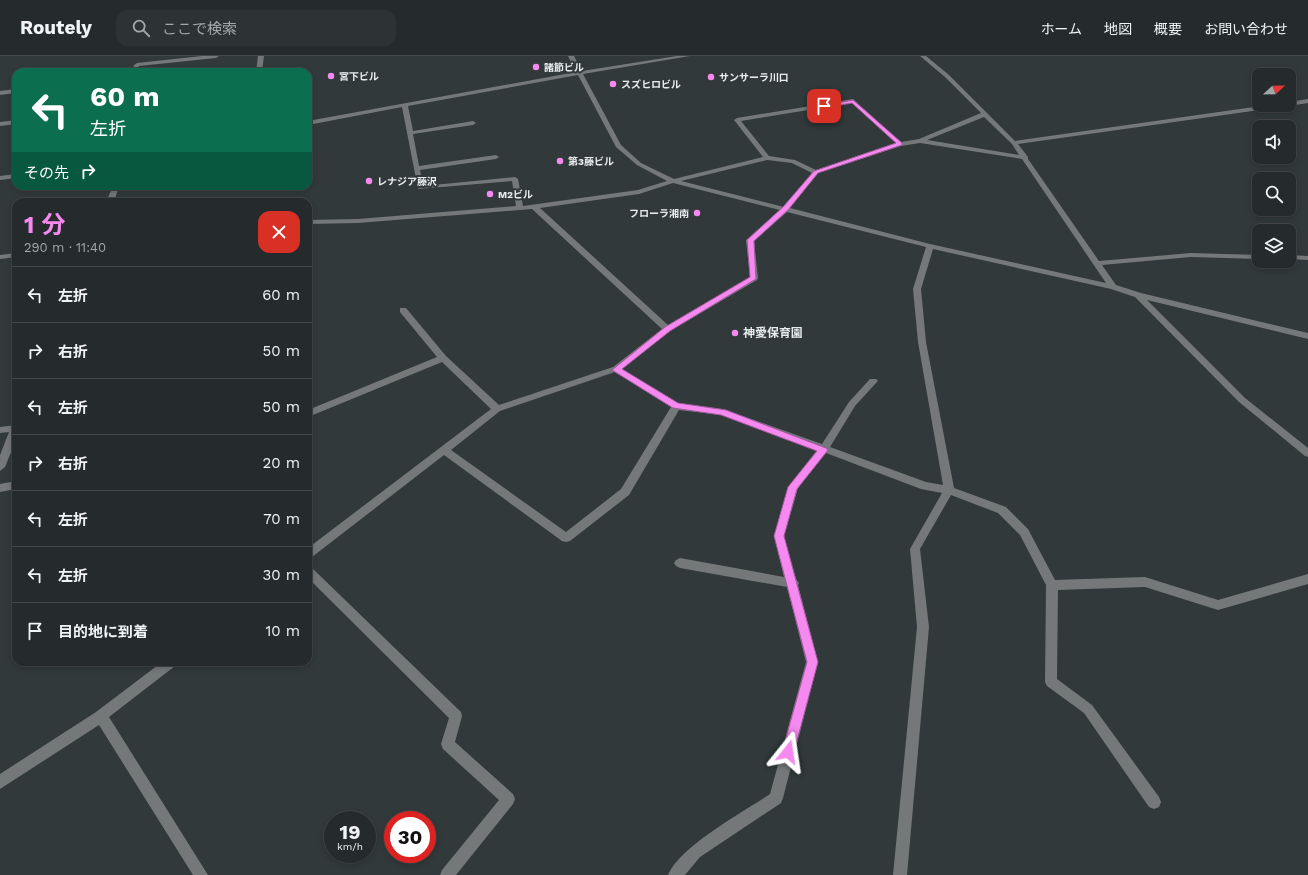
<!DOCTYPE html>
<html lang="ja">
<meta charset="utf-8">
<style>
body{margin:0;font-family:"Work Sans","Noto Sans JP",sans-serif;background:#2d3334;color:#f1f3f6;height:100vh;display:flex;flex-direction:column;font-size:15px;white-space:nowrap}
*{box-sizing:border-box;margin:0}
p{font-size:13px;color:#a3a7a9}
.icon{flex:none;width:22px;height:22px;fill:none;stroke:currentColor;stroke-width:2;stroke-linecap:round;stroke-linejoin:round}
.map{position:relative;flex:1;overflow:hidden}
.details{position:absolute;left:12px;top:142px;width:300px;height:468px;display:flex;flex-direction:column;background:#252b2c;border-radius:12px;box-shadow:0 2px 6px #0003,0 0 0 1px #424748}
.details>*{flex:none}
.top-card{position:absolute;left:12px;top:12px;width:300px;height:122px;border-radius:12px;box-shadow:0 2px 6px #0003,0 0 0 1px #424748;background:#0b6e4f;color:#fff;overflow:hidden}
.needle{width:26px;rotate:68deg}
.buttons{position:absolute;left:1252px;top:12px;display:grid;gap:8px}
.buttons a{display:grid;place-items:center;width:44px;height:44px;border-radius:8px;background:#252b2c;box-shadow:0 2px 6px #0003,0 0 0 1px #424748;font-size:20px}
.speed{position:absolute;left:324px;top:755px;display:flex;gap:8px;font-size:20px;font-weight:700;text-align:center}
.speed>*{display:grid;place-content:center;width:52px;height:52px;border-radius:50%;background:#252b2c;box-shadow:0 2px 6px #0003,0 0 0 1px #424748;line-height:1}
.speed small{font-size:10px;font-weight:400}
.speed .limit{border:6px solid #d22;background:#fff;color:#111}
.pin{position:absolute;display:grid;place-items:center;width:34px;height:34px;color:#fff;margin:-17px;border-radius:8px;box-shadow:0 2px 6px #0006}
.me{position:absolute;width:44px;margin:-22px;rotate:15deg;stroke-linejoin:round;filter:drop-shadow(0 0 3px #0008)}
.turn{display:flex;align-items:center;gap:14px;height:84px;padding:0 12px;font-size:18px}
.turn .icon{width:52px;height:52px;stroke-width:2.5}
.turn b{display:block;font-size:28px;line-height:34px}
.then{display:flex;align-items:center;height:38px;padding:0 12px;background:#0003;gap:8px;font-size:15px}
.round{display:grid;place-items:center;flex:none;width:42px;height:42px;border-radius:12px;background:#2d3334}
.overview{display:flex;align-items:center;justify-content:space-between;height:68px;padding:0 12px}
h1{font-size:24px;font-weight:700;line-height:30px;color:#f589ef}
ul{padding:0;list-style:none}
li{display:flex;align-items:center;gap:12px;height:56px;padding:0 12px;border-top:1px solid #424748}
li div{flex:1}
li b{display:block;font-size:15px}
li em{font-style:normal}
header{display:flex;align-items:center;gap:24px;box-sizing:border-box;height:56px;padding:0 20px;background:#252b2c;border-bottom:1px solid #424748}
header strong{font-size:19px}
nav{display:flex;gap:22px;margin-inline-start:auto;font-size:14px}
.search{width:280px;height:36px;background:#2d3334;display:flex;align-items:center;gap:10px;box-sizing:border-box;padding:0 14px;border-radius:12px;color:#a3a7a9;font-size:15px}
.map>svg:first-child{display:block}
.lines{fill:none;stroke-linecap:round;stroke-linejoin:round}
.path{stroke:#818789;stroke-width:1.5;stroke-dasharray:2.5 1;stroke-linecap:butt}
.minor{fill:#747879;fill-rule:evenodd}
.route{fill:#f589ef;stroke:#9f599b}
.poi-dot{fill:#f589ef;stroke:#31393b;stroke-width:1.5}
.labels{text-anchor:middle;dominant-baseline:central;stroke-width:4;stroke-linejoin:round;paint-order:stroke}
.far-poi-label{font-size:10px;font-weight:bold;fill:#e7eced;stroke:#31393b;text-anchor:start}
.poi-label{font-size:12px;font-weight:bold;fill:#e7eced;stroke:#31393b;text-anchor:start}
</style>
<header>
<strong>Routely</strong>
<div class="search"><svg class="icon" aria-label="search" viewBox="0 0 24 24"><circle cx="10" cy="10" r="6"/><path d="M15 15l6 6"/></svg>ここで検索</div>
<nav><a>ホーム</a><a>地図</a><a>概要</a><a>お問い合わせ</a></nav>
</header>
<div class="map">
<svg width="1308" height="819" viewBox="0 0 1308 819">
<rect width="100%" height="100%" fill="#31393b"/>
<g class="lines">
<path class="path" d="M76,16L115,12"/>
<path class="minor" d="M202,0H219L216,2L139,10L138,16H132L134,9L137,7Z
M258,0H264L262,16H256Z
M568,0H574L582,15L677,0H690L583,18L621,89L641,107L674,123L763,101L734,64L737,62L853,43L901,86L919,83L981,57L945,21L920,0H926L949,19L1015,85L1268,49H1284L1281,51L1018,88L1028,101V103L1099,205L1191,197L1259,199V203L1191,201L1102,209L1116,229L1141,237L1308,277V283L1147,244L1245,342L1308,392V401L1305,400L1239,346L1135,241L1111,233L933,193L921,233L926,286L954,432L1006,451L1028,473L1055,524L1145,521L1218,544L1308,518V528L1218,554L1145,531L1058,534L1057,623L1092,649L1159,741L1161,746L1159,751L1154,753L1149,751L1084,657L1047,630L1045,626L1046,529L1020,479L998,457L951,439L920,493L929,571L907,819H893L917,571L910,493L942,437L921,433L826,397L798,432L784,480L796,523L799,527L798,529L818,606L783,742L781,747L700,801L685,819H668C680,790 743,756 770,738L806,606L787,531L680,512L676,510L674,507L676,504L680,502L784,521L774,480L788,431L817,394L722,359L679,354L629,439L570,485L566,486L562,485L444,399L312,501L308,502V492L491,353L442,306L308,361V354L437,301L400,256V252H406L446,300L499,349L613,311L662,273L532,153L358,167L308,168V164L358,163L516,150L512,125L418,133L402,51L308,69V65L576,16ZM578,19L616,91L637,109L667,125L638,134L523,150L518,123L515,121L423,130L420,114L496,103L499,101L496,99L419,110L413,78L473,69L476,67L473,65L413,75L408,50ZM852,47L896,87L816,114L795,104L769,100L741,65ZM984,61L1012,88L1019,99L927,84ZM920,87L1022,103L1106,227L930,188L790,152L818,117L901,90ZM767,104L792,107L812,117L784,151L681,125ZM673,127L780,154L746,184L750,221L668,269L540,152L639,138ZM787,156L926,191L913,233L918,286L943,429L926,426L830,391L855,350L876,327L878,325L876,323H870L849,346L822,388L723,353L678,347L622,313L670,275L757,224L758,222L754,185ZM615,316L671,351L621,433L566,476L451,394L500,355Z
M16,33V37L0,39V35Z
M1308,43V47L1289,50L1287,49H1289V46Z
M16,64V68L0,70V66Z
M16,118V122L0,124V120Z
M113,130H119L114,146H106Z
M16,197V201L0,203V199Z
M1289,199L1308,200V204L1289,203Z
M16,369V384L5,411L0,415V399L9,376L0,377V371Z
M16,425V433L0,436V428Z
M308,510L312,512L461,656L462,660L455,686L513,738L515,743L513,748L456,819H440L442,814L499,744L443,693L441,688L449,662L308,522Z
M162,606H177L175,610L109,661L208,819H193L99,669L0,733V718L96,656Z"/>
</g>
<path class="route" d="M853,44L902,87V89L818,117L788,154L754,185L756,223L670,275L622,313L678,347L726,354L826,392L828,394L797,433L784,480L818,606L794,696L792,701L788,702L784,701L782,696L807,606L774,480L788,431L817,395L721,359L673,352L612,314L665,271L750,221L747,184L783,151L814,115L896,87L852,47L824,52L821,50Z"/>
<g class="poi-dot">
<circle cx="536" cy="11" r="4"/>
<circle cx="331" cy="20" r="4"/>
<circle cx="711" cy="21" r="4"/>
<circle cx="613" cy="28" r="4"/>
<circle cx="560" cy="105" r="4"/>
<circle cx="369" cy="125" r="4"/>
<circle cx="490" cy="138" r="4"/>
<circle cx="697" cy="157" r="4"/>
<circle cx="735" cy="277" r="4"/>
</g>
<g class="labels">
<g class="far-poi-label">
<text x="544" y="11">諸節ビル</text>
<text x="339" y="20">宮下ビル</text>
<text x="719" y="21">サンサーラ川口</text>
<text x="621" y="28">スズヒロビル</text>
<text x="568" y="105">第3藤ビル</text>
<text x="377" y="125">レナジア藤沢</text>
<text x="498" y="138">M2ビル</text>
<text x="689" y="157" text-anchor="end">フローラ湘南</text>
</g>
<g class="poi-label">
<text x="743" y="277">神愛保育園</text>
</g>
</g>
</svg>
<div class="buttons">
<a><svg class="needle" viewBox="-14 -14 28 28"><path d="M0-13l5 13h-10z" fill="#e53935"/><path d="M0 13l5-13h-10z" fill="#a3a7a9"/></svg></a>
<a><svg class="icon" aria-label="sound" viewBox="0 0 24 24"><path d="M4 9h4l5-4v14l-5-4H4zM17 9q2 3 0 6"/></svg></a>
<a><svg class="icon" aria-label="search" viewBox="0 0 24 24"><circle cx="10" cy="10" r="6"/><path d="M15 15l6 6"/></svg></a>
<a><svg class="icon" aria-label="layers" viewBox="0 0 24 24"><path d="M12 4l9 5-9 5-9-5zM3 14l9 5 9-5"/></svg></a>
</div>
<div class="speed"><div>19<small>km/h</small></div><div class="limit">30</div></div>
<div class="pin" style="left:824px;top:50px;background:#d93025"><svg class="icon" aria-label="arrive" viewBox="0 0 24 24"><path d="M6 21V4h12l-3 4 3 4H6"/></svg></div>
<svg class="me" style="left:788px;top:696px" viewBox="-20 -20 40 40"><path d="M0-17L14 15 0 8-14 15z" fill="#f589ef" stroke="#fff" stroke-width="4"/></svg>
<div class="top-card">
<div class="turn"><svg class="icon" aria-label="left" viewBox="0 0 24 24"><path d="M17 20v-9H6M10 6l-5 5 5 5"/></svg><div><b>60 m</b>左折</div></div>
<div class="then">その先<svg class="icon" aria-label="right" viewBox="0 0 24 24"><path d="M7 20v-9h11M14 6l5 5-5 5"/></svg></div>
</div>
<section class="details">
<div class="overview"><div><h1>1 分</h1><p>290 m · 11:40</p></div><a class="round" style="background:#d93025;color:#fff"><svg class="icon" aria-label="close" viewBox="0 0 24 24"><path d="M6 6l12 12M18 6L6 18"/></svg></a></div>
<ul>
<li><svg class="icon" aria-label="left" viewBox="0 0 24 24"><path d="M17 20v-9H6M10 6l-5 5 5 5"/></svg><div><b>左折</b></div><em>60 m</em></li>
<li><svg class="icon" aria-label="right" viewBox="0 0 24 24"><path d="M7 20v-9h11M14 6l5 5-5 5"/></svg><div><b>右折</b></div><em>50 m</em></li>
<li><svg class="icon" aria-label="left" viewBox="0 0 24 24"><path d="M17 20v-9H6M10 6l-5 5 5 5"/></svg><div><b>左折</b></div><em>50 m</em></li>
<li><svg class="icon" aria-label="right" viewBox="0 0 24 24"><path d="M7 20v-9h11M14 6l5 5-5 5"/></svg><div><b>右折</b></div><em>20 m</em></li>
<li><svg class="icon" aria-label="left" viewBox="0 0 24 24"><path d="M17 20v-9H6M10 6l-5 5 5 5"/></svg><div><b>左折</b></div><em>70 m</em></li>
<li><svg class="icon" aria-label="left" viewBox="0 0 24 24"><path d="M17 20v-9H6M10 6l-5 5 5 5"/></svg><div><b>左折</b></div><em>30 m</em></li>
<li><svg class="icon" aria-label="arrive" viewBox="0 0 24 24"><path d="M6 21V4h12l-3 4 3 4H6"/></svg><div><b>目的地に到着</b></div><em>10 m</em></li>
</ul>
</section>
</div>
